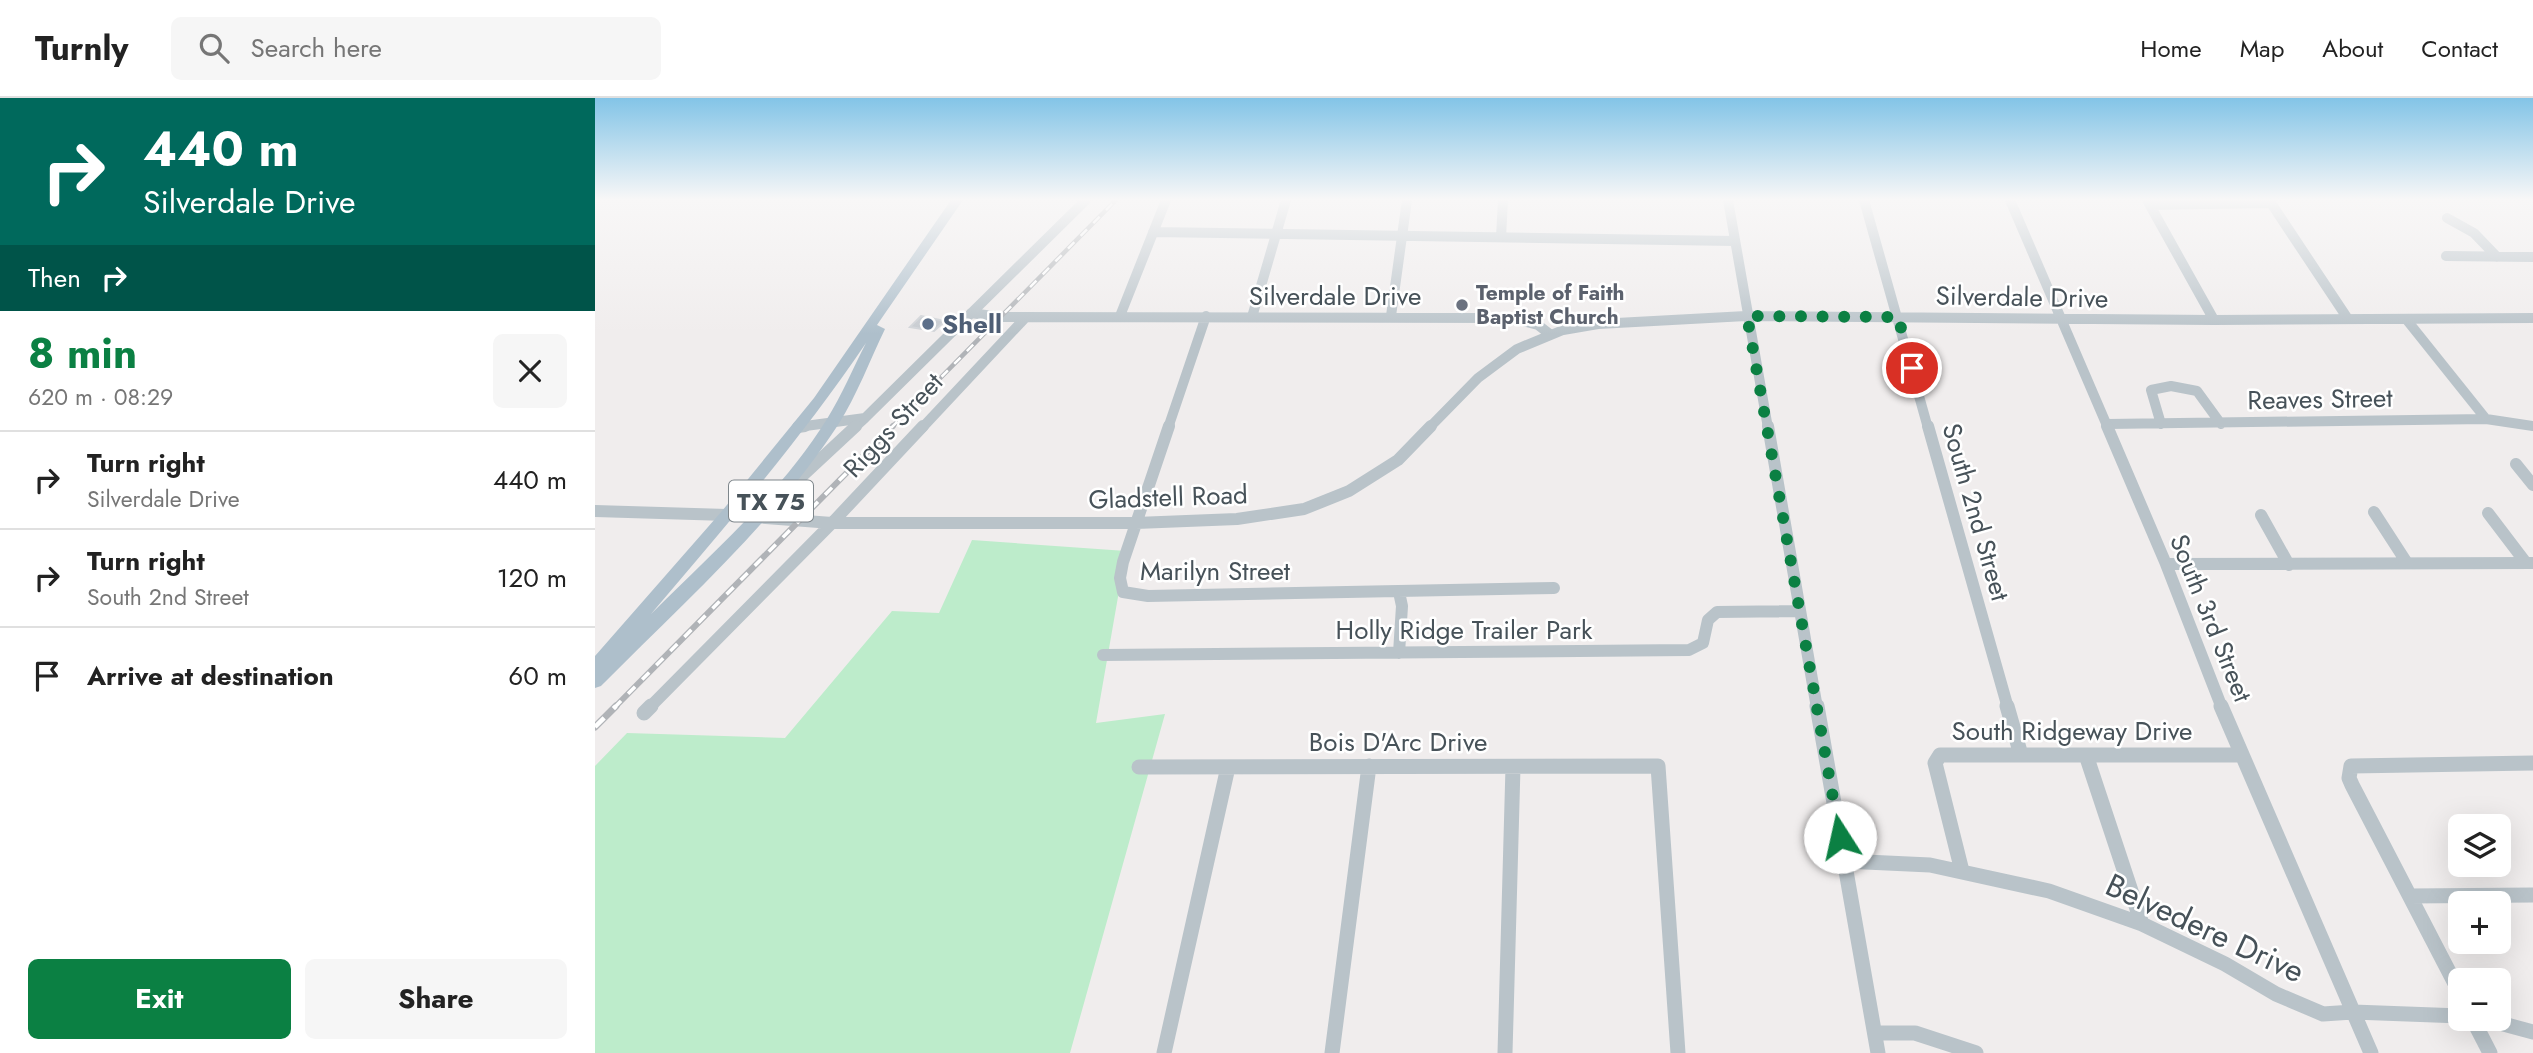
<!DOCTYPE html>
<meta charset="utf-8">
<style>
body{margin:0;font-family:Jost,sans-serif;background:#f6f6f6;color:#222;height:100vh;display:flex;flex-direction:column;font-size:26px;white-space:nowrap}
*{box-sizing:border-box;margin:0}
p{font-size:23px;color:#767676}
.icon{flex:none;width:38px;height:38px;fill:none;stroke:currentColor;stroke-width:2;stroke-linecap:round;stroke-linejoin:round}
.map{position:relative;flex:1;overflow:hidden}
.panel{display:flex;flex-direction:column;background:#fff;width:595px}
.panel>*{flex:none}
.banner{background:#00695c;color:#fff;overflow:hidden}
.fabs{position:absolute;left:1853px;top:716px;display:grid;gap:14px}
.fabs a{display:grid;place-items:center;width:63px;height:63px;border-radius:10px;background:#fff;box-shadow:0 7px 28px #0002;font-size:35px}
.pin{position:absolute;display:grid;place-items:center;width:60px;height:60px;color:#fff;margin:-30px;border:4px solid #fff;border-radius:50%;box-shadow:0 2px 7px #0007}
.me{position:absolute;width:77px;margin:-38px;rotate:350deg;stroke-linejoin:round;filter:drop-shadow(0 0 5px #0008)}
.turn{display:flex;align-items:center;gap:24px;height:147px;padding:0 28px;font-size:32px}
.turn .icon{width:91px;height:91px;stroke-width:2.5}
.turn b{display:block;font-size:49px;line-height:60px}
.then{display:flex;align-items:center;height:66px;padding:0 28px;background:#0003;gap:14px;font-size:26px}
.round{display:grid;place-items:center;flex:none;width:74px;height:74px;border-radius:10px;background:#f6f6f6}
.headline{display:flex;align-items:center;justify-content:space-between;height:119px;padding:0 28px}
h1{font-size:42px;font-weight:700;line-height:52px;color:#0b8043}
.action{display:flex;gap:14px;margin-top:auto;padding:14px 28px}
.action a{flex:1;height:80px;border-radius:10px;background:#0b8043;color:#fff;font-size:28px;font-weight:700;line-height:80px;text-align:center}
.action a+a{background:#f6f6f6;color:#222}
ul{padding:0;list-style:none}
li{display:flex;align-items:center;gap:21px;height:98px;padding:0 28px;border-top:2px solid #e0e0e0}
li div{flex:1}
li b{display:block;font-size:26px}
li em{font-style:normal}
header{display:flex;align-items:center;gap:42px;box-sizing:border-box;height:98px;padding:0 35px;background:#fff;border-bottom:2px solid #e0e0e0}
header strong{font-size:33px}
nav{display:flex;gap:38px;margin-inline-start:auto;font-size:24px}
.search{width:490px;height:63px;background:#f6f6f6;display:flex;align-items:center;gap:18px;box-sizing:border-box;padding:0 24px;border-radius:10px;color:#767676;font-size:26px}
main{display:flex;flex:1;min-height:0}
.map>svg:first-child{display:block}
.green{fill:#bdeccb}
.building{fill:#c7cbd0;stroke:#d1d4d8;stroke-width:2}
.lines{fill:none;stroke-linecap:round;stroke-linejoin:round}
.minor-far2{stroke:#b9c3c9;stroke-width:10}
.minor-far1{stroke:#b9c3c9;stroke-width:12}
.minor{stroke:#b9c3c9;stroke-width:15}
.major{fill:#aebfcb;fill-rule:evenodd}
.rail-far2-casing{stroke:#b0b3b7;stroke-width:4.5}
.rail-far1-casing{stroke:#b0b3b7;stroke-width:6}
.rail-casing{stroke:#b0b3b7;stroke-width:7}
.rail-far2{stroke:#fff;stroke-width:2.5;stroke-dasharray:9;stroke-linecap:butt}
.rail-far1{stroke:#fff;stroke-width:3.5;stroke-dasharray:10;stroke-linecap:butt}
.rail{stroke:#fff;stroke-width:4.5;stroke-dasharray:13;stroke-linecap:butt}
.route{stroke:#0b8043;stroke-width:12;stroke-dasharray:0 21.6}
.worship-dot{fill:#6b7280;stroke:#fff;stroke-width:2.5}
.service-dot{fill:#5c6f8a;stroke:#fff;stroke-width:2.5}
.labels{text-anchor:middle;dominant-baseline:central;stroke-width:5;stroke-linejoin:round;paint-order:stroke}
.far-worship-label{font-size:21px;font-weight:bold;fill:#5b616d;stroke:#fff;text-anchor:start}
.shield{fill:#fff;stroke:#7e868b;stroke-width:2}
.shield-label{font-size:24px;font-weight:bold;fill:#475259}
.street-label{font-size:26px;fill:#475259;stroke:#fff}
.service-label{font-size:26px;font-weight:bold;fill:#4e5e75;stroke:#fff;text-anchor:start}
.near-street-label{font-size:32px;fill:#475259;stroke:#fff}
</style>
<header>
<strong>Turnly</strong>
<div class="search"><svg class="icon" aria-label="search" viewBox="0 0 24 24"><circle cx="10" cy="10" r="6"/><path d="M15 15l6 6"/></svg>Search here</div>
<nav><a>Home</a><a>Map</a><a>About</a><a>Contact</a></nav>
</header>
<main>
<section class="panel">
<div class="banner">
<div class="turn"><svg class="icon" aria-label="right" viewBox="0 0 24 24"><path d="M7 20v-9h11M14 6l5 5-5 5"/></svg><div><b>440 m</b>Silverdale Drive</div></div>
<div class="then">Then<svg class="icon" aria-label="right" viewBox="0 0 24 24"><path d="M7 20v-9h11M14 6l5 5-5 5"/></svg></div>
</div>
<div class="headline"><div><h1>8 min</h1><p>620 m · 08:29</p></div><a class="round"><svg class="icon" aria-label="close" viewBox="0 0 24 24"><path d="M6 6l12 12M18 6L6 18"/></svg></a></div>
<ul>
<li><svg class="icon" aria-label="right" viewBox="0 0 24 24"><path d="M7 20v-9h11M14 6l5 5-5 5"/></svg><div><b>Turn right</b><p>Silverdale Drive</p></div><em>440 m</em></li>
<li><svg class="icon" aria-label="right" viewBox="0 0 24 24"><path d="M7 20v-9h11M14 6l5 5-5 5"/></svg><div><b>Turn right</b><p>South 2nd Street</p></div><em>120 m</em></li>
<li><svg class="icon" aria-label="arrive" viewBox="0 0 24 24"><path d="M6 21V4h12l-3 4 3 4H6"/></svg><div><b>Arrive at destination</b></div><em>60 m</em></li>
</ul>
<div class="action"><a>Exit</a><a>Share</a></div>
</section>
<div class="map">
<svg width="1938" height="955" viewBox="0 0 1938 955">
<rect width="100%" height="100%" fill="#f0eded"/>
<path class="green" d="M377,442L531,453L501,625L570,616L475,955H0V668L32,635L190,640L297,513L344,515Z"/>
<path class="building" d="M326,218L350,223L339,233L315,229Z"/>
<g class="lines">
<path class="minor-far2" d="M1133,102L1173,330
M1269,102L1333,330
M1415,102L1513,330
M1552,102L1619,222
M1674,102L1753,221
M1555,107L1675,105
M1852,120L1879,135L1902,159
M558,134L1140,143
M906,139L908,102
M1851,158L1938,159
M376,215L405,219L916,220L943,227L956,237
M525,218L571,102
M796,218L812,102
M657,219L691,102
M1811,221L1891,321
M1512,326L1891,321L1938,328
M1566,326L1556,292L1576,288L1602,293L1626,326
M203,329L270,320L491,102
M259,330L270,320
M327,330L431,219
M573,330L611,218
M834,330L883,280L922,251L968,232L1003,226L1151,218L1619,222L1938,220"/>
<path class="minor-far1" d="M574,328L528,464L525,480L528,494L553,498L959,490
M1173,328L1222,610
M1333,328L1413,610
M1512,328L1571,466L1627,610
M203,329L210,328
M1921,366L1938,387
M190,394L261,328
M0,413L132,417L237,425H541L642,421L709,411L754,393L803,362L836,328
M1779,414L1812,465
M1893,415L1931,465
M1666,417L1694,467
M1571,466L1938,465
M804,494L807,508L804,555
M508,557L1094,552L1108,545L1113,522L1122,514L1203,513
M54,610L237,425L328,328"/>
<path class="minor" d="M1222,608L1283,955
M1412,608L1426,657
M1626,608L1776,955
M49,615L56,608
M1491,657L1547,826
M544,669L1063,668L1083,955
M1249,763L1335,767L1454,793L1547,826L1630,866L1681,896L1728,916L1758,914L1866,918
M1367,773L1340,665L1345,657H1645
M1815,798L1938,797
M1866,897L1757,687L1754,680L1756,668L1938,665
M1877,920L1895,955
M1886,920L1938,934
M1280,935H1320L1381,955
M569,955L633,669
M737,955L774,668
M910,955L918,669"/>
<path class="major" d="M356,102H368L282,227L290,231C275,262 262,297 243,327C179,425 88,505 6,588L0,590V558L127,413L219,300ZM271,245C258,270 247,297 232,321C186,395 117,455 56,516C131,428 206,341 271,245Z"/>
<defs>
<path id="rail-far2" d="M296,330L521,102"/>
<path id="rail-far1" d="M19,610L298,328"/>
<path id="rail" d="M0,629L21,608"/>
</defs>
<use href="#rail-far2" class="rail-far2-casing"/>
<use href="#rail-far1" class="rail-far1-casing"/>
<use href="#rail" class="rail-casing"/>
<use href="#rail-far2" class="rail-far2"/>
<use href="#rail-far1" class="rail-far1"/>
<use href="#rail" class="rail"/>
</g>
<linearGradient id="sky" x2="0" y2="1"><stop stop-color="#83c4e7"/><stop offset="0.43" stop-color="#f8f7f7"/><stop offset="1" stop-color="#f8f7f7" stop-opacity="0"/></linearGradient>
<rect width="1938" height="236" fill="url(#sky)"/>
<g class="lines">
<path class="route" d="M1245,739L1152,218L1303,219L1317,270"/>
</g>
<circle class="worship-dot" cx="867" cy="207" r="7"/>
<circle class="service-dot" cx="333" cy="226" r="7"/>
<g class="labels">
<g class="far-worship-label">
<text x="881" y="195">Temple of Faith<tspan x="881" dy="24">Baptist Church</tspan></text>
</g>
<rect class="shield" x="134" y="382.5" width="84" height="41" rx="5"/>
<g class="shield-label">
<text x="176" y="403">TX 75</text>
</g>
<g class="street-label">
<text x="740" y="198">Silverdale Drive</text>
<text transform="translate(1427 199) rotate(1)">Silverdale Drive</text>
<text transform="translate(1725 301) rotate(-1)">Reaves Street</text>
<text transform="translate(298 327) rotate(-47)">Riggs Street</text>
<text transform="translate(573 399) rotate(-2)">Gladstell Road</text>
<text transform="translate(1381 414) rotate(74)">South 2nd Street</text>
<text x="620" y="473">Marilyn Street</text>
<text transform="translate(1616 520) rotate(68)">South 3rd Street</text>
<text x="869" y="532">Holly Ridge Trailer Park</text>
<text x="1477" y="633">South Ridgeway Drive</text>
<text x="803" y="644">Bois D'Arc Drive</text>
</g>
<g class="service-label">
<text x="347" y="226">Shell</text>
</g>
<g class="near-street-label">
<text transform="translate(1610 830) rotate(25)">Belvedere Drive</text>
</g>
</g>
</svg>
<div class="fabs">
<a><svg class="icon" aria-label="layers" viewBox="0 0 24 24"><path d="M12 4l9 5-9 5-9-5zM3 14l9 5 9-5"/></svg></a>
<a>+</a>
<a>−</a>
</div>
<div class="pin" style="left:1317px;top:270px;background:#d93025"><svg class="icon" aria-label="arrive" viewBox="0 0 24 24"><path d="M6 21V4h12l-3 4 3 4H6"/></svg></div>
<svg class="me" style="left:1245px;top:739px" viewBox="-20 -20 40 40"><circle r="19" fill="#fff"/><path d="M0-13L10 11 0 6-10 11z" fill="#0b8043"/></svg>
</div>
</main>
